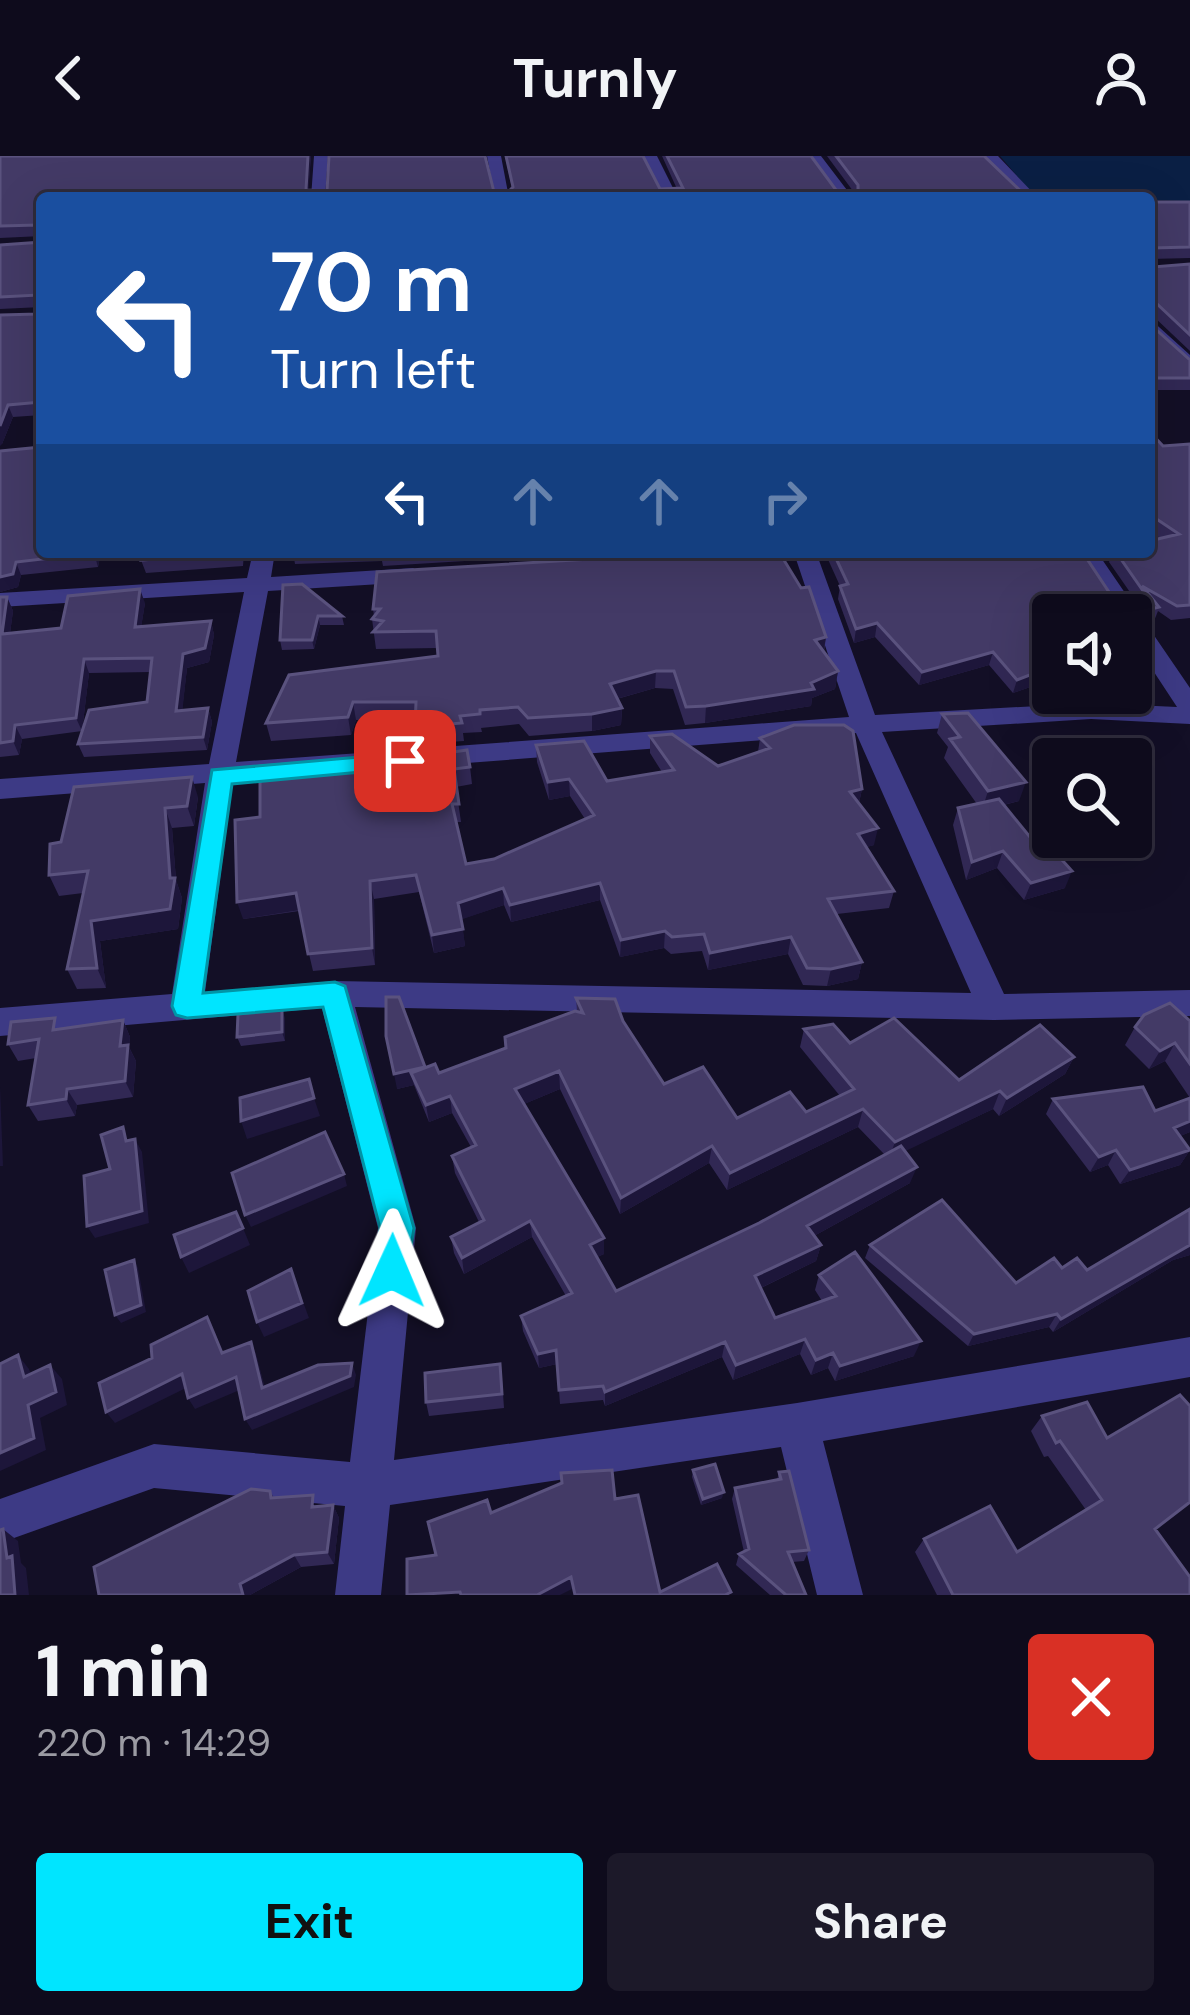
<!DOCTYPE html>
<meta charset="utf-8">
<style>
body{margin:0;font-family:"DM Sans",sans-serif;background:#1c1929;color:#f1f3f6;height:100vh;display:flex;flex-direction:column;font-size:45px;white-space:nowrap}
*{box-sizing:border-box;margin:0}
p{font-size:39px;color:#9b9ba3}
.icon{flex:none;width:66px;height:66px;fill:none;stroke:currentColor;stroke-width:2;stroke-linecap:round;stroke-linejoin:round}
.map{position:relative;height:1439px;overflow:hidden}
.side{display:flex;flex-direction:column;background:#0e0b1c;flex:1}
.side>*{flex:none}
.guide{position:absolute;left:36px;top:36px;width:1119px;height:366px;border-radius:12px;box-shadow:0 12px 48px #0002,0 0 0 3px #2e2b3b;background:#1a4fa0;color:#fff;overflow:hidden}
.controls{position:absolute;left:1032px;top:438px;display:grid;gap:24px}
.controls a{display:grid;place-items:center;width:120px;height:120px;border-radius:12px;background:#0e0b1c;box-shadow:0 12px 48px #0002,0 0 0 3px #2e2b3b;font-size:60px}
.pin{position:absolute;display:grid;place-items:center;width:102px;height:102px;color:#fff;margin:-51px;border-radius:24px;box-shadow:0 6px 18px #0006}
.me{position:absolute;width:132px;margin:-66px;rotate:1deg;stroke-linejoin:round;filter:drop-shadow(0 0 9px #0008)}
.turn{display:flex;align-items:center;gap:42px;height:252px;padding:0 36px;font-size:54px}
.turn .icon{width:156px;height:156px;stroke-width:2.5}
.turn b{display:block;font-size:84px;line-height:102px}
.lanes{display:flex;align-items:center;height:114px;padding:0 36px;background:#0003;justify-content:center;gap:60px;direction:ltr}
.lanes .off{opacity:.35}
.round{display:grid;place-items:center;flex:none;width:126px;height:126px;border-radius:12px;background:#1c1929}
.summary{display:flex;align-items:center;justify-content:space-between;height:204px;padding:0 36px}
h1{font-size:72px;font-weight:700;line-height:90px}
.button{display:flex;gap:24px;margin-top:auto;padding:24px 36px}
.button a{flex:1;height:138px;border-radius:12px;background:#00e5ff;color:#111;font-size:48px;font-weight:700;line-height:138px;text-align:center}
.button a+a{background:#1c1929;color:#f1f3f6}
header{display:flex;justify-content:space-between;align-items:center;height:156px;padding:0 36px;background:#0e0b1c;font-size:54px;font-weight:700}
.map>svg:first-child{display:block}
.water{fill:#0a1f44}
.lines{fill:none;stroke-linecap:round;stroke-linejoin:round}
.minor{fill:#3d3a85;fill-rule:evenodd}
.wall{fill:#312854;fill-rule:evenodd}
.shaded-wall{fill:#1d163a}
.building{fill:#433a66;stroke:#5a527e;stroke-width:3}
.route{fill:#00e5ff;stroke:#0095a6;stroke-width:3}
</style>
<header><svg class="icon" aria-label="back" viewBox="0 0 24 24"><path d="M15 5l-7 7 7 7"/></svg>Turnly<svg class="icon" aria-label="person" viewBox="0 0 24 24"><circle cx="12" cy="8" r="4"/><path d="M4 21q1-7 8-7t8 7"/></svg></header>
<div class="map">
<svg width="1190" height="1439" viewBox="0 0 1190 1439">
<rect width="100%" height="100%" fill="#130f26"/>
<path class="water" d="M1000,0H1190V45L1044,42L1027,32Z"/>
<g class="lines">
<path class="minor" d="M314,0H328L325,42H311Z
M487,0H501L509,42H495Z
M643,0H657L678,42H664Z
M807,0H821L853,42H838Z
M983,0H998L1038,42H1023Z
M1149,162L1190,199V216L1149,177Z
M253,396H275L271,421L413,412L425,419L413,426L268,435L236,606L849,561L796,403L743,407L735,405L734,396H816L875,559L1091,547L1177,551L1131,481V459H1116L1075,396H1097L1190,532V568L1091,563L882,576L1004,838L1190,834V860L994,864L355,851L416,1072L394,1304L797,1247L1190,1181V1221L823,1285L863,1439H817L781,1291L390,1349L381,1439H335L345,1350L154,1332L0,1387V1343L154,1288L350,1306L378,1072L322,852L0,880V852L172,838L205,627L0,643V623L209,608L244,436L0,451V437L247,422ZM856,577L971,837L335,825L205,836L233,625Z"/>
</g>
<path class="wall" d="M0,0H311L308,34L494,36H508L512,32L505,0H643L660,33H677L662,0H811L836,34L853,35L827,0H984L1028,42H42V80L0,82Z
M1149,46H1190V102L1150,103L1153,111L1190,108V195L1152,159H1150V168L1190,204V234H1149Z
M42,86V151L0,153V89Z
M42,154V259L13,261L2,288L0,159L38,158Z
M1149,275L1163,290L1190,288V462L1171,464L1158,455L1154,465H1150L1109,406L1113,396H1149L1160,382L1149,374Z
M0,295L101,396L98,411L21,419L18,431L0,436Z
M244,396L243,410L146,417L141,404Z
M293,396H614L383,410L382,405L295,408Z
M822,396H1067L1053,459V532L1044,535L1036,529L1013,537L989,509L919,529L875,481L854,487L838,443L840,430L826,399Z
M283,429L342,460L344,469H320L314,493L282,494L280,484Z
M0,441H7L13,455L10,477L61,472L145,447L141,471L211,465L214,479L209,506L187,512L182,554L208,552L212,566L207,594L84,601L78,588L147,546L151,516L89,517L82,575L22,583L19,599L0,601Z
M373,453L826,481L824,496L838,515L835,533L812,542L811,550L705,567L685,569L673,533L655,532L617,543L622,552L621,569L592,575L529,580L519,568L481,572L482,576L463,577L464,585L418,588L416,564H356L351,579L271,585L266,567L438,500L437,492L376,493L372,463L374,460Z
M942,558L1019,645L1004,649L1065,732L1024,744L997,712L966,724L953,669L958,652L977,648L944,602L948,591L937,577Z
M650,580L718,610L758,596L760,582L862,633L859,647L874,689L866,691L894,735L889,752L837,758L862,806L858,823L827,830L803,829L788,798L708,814L702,795L671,798L664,792L620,801L600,744L511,766L504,749L461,763L465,790L434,797L419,736L374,743L375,809L313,815L299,755L243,763L260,661L364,609L470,611L472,628L456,631L461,666H456L466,708L494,703L585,663L570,640L549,644L537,606L536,589L607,625L662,616L650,597Z
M198,641L194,670L172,672L176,724L182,742L178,773L100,785L106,832L77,833L67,813L83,737L59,740L49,719L61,686Z
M399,841L425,912L439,917L506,892L577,855L576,842L623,865L664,928L737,962L806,956L840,940L800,891L804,873L959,924L1074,901L1065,918L999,960L993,953L904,995L910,1027L814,1080L821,1089L816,1105L761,1132L775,1162L822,1145L815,1134L819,1119L914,1200L835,1225L828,1212L811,1219L800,1198L733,1224L722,1201L605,1250L603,1244L560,1248L557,1208L539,1212L523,1175L521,1160L566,1140L532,1081L464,1118L454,1097L451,1081L479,1066L455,1017L452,1000L471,991L452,957L429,966L414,929L397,933ZM560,933L620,1058L709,1007L727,1034L858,971L885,999L759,1067L616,1135L597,1101L604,1098L524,948Z
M285,862V885L241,890L237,881Z
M123,864L130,881L129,891L136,905L133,941L77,949L75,960L38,965L28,949L36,902L18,905L8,888L61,873Z
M1190,865V976L1180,980L1190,994L1180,1009L1120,1028L1108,1009L1090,1016L1046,958L1053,943L1155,955L1190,942L1165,905L1149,913L1125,889L1135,871Z
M1190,1053V1099L1173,1104L1053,1176L1049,1171L968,1190L865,1102L870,1089L1016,1127L1062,1112L1087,1114Z
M502,1223L504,1252L429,1260L426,1246Z
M1042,1260L1156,1374L1190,1439H937L915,1396L924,1383L1017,1396L1086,1354L1048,1300L1044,1301L1031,1275Z
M693,1314L722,1342L701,1349L692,1321Z
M779,1316L809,1394L804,1405L792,1406L806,1439H770L736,1409L739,1398L744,1396L732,1343L735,1332L777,1324Z
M270,1335L274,1342L319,1350L333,1349L339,1362L334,1408L301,1411L250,1439H99Z"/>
<path class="shaded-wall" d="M308,0H311L308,42L306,34Z
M8,249L13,261L2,288L0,290V270Z
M94,396H101L98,411L94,397Z
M16,406L21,419L18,431L0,436V421Z
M140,433L145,447L139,485L135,471Z
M7,441L13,455L8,492L2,478Z
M1132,450L1128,459H1102L1104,456Z
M318,460L320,469L314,493L312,484Z
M211,465L214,479L209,506L187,512L181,568L176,555L183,498Z
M877,467L875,481L854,487L856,473Z
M826,481L823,498L815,484Z
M993,496L989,509L919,529L922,516Z
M84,503L89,517L82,575L76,562Z
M656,515L655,532L609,545L610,528Z
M838,515L835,533L812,542L811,550L705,567L706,550L811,527Z
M1040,515L1036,529L1013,537L1017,524Z
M1053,520V532L1044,535L1048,521Z
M353,546L356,564L351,579L348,561Z
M208,552L212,566L207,594L203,581Z
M622,552L621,569L592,575V558Z
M15,569L22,583L19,599L13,585Z
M192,621L198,641L194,670L187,650Z
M569,623L570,640L549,644L548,626Z
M1026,626L1019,645L982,654L988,635Z
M862,633L858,651L850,636Z
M165,652L172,672L176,724L182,742L178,773L100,785L106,832L97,812L91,765Z
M878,672L874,689L854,695L858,678Z
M1003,695L997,712L966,724L972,706Z
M1072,715L1065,732L1024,744L1031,727Z
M370,725L374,743L375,809L372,792Z
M600,727V744L511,766L510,749Z
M503,732L504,749L460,764L458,747Z
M296,737L300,754L243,763L237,746Z
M463,773L465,790L434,797L432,779Z
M665,775L664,792L620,801L621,784Z
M791,781L788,798L708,814L710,797Z
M862,806L858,823L827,830L831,813Z
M282,853L285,862V885L282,876Z
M123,864L130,881L129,891L136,905L133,941L125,925L120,890Z
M1175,887L1165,905L1149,913L1160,895Z
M1074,901L1065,918L999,960L1007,942Z
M425,911L411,917L414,929L397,933L394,918Z
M559,915L560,933L517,951L515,933Z
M0,931L3,1010H0Z
M67,933L77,949L75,960L66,943Z
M1000,935L993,953L889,1003L895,986Z
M450,940L452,957L429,966L426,949Z
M314,942L320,960L247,983L241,965Z
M863,953L858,971L727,1034L730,1017Z
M1190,965V976L1164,987L1174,972Z
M135,983L142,996L149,1067L95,1082L87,1070Z
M712,990L709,1007L620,1058L621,1042Z
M1116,994L1108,1009L1090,1016L1099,1001Z
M1190,994L1180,1009L1120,1028L1130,1014Z
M917,1011L910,1027L803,1086L807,1070Z
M344,1018L347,1030L251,1071L245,1059Z
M530,1065L532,1081L464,1118L462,1102Z
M243,1072L250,1089L189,1117L181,1101Z
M604,1082V1098L590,1105V1089Z
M821,1089L816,1105L752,1136L755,1120Z
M1190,1089V1099L1173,1104L1053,1176L1061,1163Z
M134,1104L138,1112L146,1156L121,1167L115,1159Z
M291,1113L309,1162L264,1181L257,1166Z
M1057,1158L1049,1171L968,1190L974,1178Z
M805,1183L800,1198L733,1224L736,1209Z
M921,1185L914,1200L835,1225L840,1210Z
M251,1186L256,1198L268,1243L262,1232Z
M725,1186L722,1201L605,1250V1236Z
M556,1194L557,1208L539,1212L538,1198Z
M833,1197L828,1212L811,1219L816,1204Z
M18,1199L29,1213L36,1234L24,1221Z
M352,1207L356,1219L354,1231L252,1274L245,1263Z
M50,1209L62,1223L67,1249L40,1262L46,1294L0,1315V1297Z
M182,1218L190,1230L115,1267L106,1256Z
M236,1221L242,1233L195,1253L188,1242Z
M724,1336L722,1342L701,1349L703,1343Z
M333,1349L339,1362L334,1408L327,1396Z
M3,1373L18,1385L21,1407L26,1412L29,1439H15L7,1402Z
M294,1399L301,1411L250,1439H243L240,1428Z
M571,1421L572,1433L560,1439H537Z"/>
<path class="building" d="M0,0H308L306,34L327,35L329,0H485L494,36H508L513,31L506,0H643L660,33L683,32L667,0H811L836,34L858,35V29L836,0H984L1028,42H42V72L38,69L0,70Z
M1149,46H1190V91L1152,92L1149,96Z
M42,84V151L38,139L0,141V89L42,86Z
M1149,100L1153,111L1190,108V179L1156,147H1150V168L1190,204V222H1149Z
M42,154V246L8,249L0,270V159L38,158Z
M1149,275L1163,290L1190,288V449L1177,450L1142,430L1159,451L1155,452L1116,396H1149V385L1179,378L1149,358Z
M42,291V396L94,397L16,406L13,418L0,421V295Z
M142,396H239L141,404Z
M707,396H779L801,432L809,431L826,481L815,484L838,515L811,527L814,533L706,550L686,551L674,515H656L610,528L622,552L592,558L528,562L518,551L480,554V558L460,560L462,567L415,571L416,546H353L348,561L266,567L289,519L438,500L436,475L373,476L383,465L372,463L380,453H373L377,416Z
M833,396H1067L1072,402L1085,400L1117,448L1132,450L1104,456L1106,459H1053V520L1048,521L1040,515L1017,524L993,496L922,516L877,467L856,473L840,430L848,428Z
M302,428L342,460H318L312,484H280L283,429Z
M140,433L135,471L211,465L205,492L183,498L176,555L208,552L203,581L78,588L89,554L147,546L152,502L84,503L76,562L15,569L13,585L0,587V441H7L2,478L61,472L68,440Z
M968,557L1026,626L988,635L950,583L960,581L942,558Z
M794,569H844L853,575L862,633L850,636L878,672L858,678L894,735L828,743L862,806L831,813L807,812L791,781L710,797L704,778L672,781L665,775L621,784L600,727L510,749L503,732L458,747L463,773L432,779L416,719L370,725L372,792L308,798L296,737L237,746L235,664L260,661V610L349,603L364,604V609L467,594L470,611L454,613L459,648H452L466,708L494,703L594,659L569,623L548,626L536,589L584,585L607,625L674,614L650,580L672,578L718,610L770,592L760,582Z
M192,621L187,650L165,652L170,722H175L170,753L91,765L97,812L67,813L88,715L49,719L50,688L61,686L74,631Z
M999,643L1043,697L1053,694L1072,715L1031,727L1003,695L972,706L958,652Z
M386,841H399L425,911L394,918L386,880Z
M576,842L615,843L623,865L664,928L703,911L737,962L790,936L806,956L854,933L804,873L833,868L850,887L894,862L959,924L1040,869L1074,901L1007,942L1000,935L895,986L863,953L730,1017L712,990L621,1042L559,915L515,933L604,1082L590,1089L616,1135L759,1067L901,990L917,1011L807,1070L821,1089L755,1120L775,1162L836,1140L819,1119L855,1096L921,1185L840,1210L833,1197L816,1204L805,1183L736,1209L725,1186L605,1236L603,1230L559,1234L556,1194L538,1198L521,1160L572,1137L530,1065L462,1102L451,1081L484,1064L452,1000L476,989L450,940L426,949L411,917L435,908L439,917L506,892L505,881L575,855L583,857Z
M1170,847L1190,865V908L1175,887L1160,895L1135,871L1144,859Z
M282,853V876L237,881L238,858Z
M55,862L53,874L123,864L120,890L128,889L125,925L67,933L66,943L28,949L39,883L8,888L11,866Z
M309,923L314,942L241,965L240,942Z
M1143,931L1155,955L1190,942V965L1174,972L1190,994L1130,1014L1116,994L1099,1001L1053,943Z
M123,971L126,985L135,983L142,1055L87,1070L84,1020L110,1013L101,979Z
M325,976L344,1018L245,1059L232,1017Z
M942,1044L1016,1127L1054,1102L1062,1112L1077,1102L1087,1114L1190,1053V1089L1061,1163L1057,1158L974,1178L870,1089Z
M236,1056L243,1072L181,1101L174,1079Z
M134,1104L141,1149L115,1159L105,1114Z
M291,1113L302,1147L257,1166L248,1135Z
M207,1161L222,1197L251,1186L262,1232L318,1209L352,1207L350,1220L245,1263L236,1221L188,1242L182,1218L106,1256L99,1227L152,1202L151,1189Z
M18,1199L24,1221L50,1209L56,1236L28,1249L34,1282L0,1297V1208Z
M500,1208L502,1238L426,1246L425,1217Z
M1180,1239L1190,1250V1346L1155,1373L1190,1421V1439H953L924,1383L990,1350L1017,1396L1102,1344L1060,1285L1056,1287L1042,1260L1087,1246L1107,1282Z
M715,1308L724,1336L703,1343L693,1314Z
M612,1314L615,1343L638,1339L660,1436L717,1408L731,1436L725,1439H575L571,1421L537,1439H461L460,1436L407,1439V1403L436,1399L428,1366L487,1344L491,1357L562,1327L561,1317Z
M789,1315L809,1394L788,1396L806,1439H786L739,1398L749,1393L735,1332L781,1323L779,1316Z
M251,1333L270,1335L271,1342L313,1339L312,1351L333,1349L327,1396L294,1399L240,1428L243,1439H99L94,1411Z
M3,1373L7,1402L12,1400L15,1439H0V1374Z"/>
<path class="route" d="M405,597L417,605L414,611L232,628L203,837L335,826L345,830L414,1072L405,1127L392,1132L380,1127L374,1115L380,1072L323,851L187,862L176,859L172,850L212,614Z"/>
</svg>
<div class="controls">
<a><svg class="icon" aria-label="sound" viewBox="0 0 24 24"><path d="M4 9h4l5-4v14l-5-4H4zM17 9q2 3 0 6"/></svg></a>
<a><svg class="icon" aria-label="search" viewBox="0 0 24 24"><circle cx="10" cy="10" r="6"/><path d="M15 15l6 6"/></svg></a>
</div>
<div class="pin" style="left:405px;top:605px;background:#d93025"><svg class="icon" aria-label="arrive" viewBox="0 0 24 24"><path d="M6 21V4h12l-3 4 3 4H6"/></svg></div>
<svg class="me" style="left:392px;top:1115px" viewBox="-20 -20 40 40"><path d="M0-17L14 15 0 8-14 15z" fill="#00e5ff" stroke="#fff" stroke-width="4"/></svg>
<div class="guide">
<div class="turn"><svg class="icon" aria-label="left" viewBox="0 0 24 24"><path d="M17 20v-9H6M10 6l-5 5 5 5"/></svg><div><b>70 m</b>Turn left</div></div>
<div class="lanes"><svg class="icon" aria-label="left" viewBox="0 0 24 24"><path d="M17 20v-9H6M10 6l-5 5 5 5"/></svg><svg class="icon off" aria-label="ahead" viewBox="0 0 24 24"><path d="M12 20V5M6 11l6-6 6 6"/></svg><svg class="icon off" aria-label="ahead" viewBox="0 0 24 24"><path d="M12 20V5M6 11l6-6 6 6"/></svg><svg class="icon off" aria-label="right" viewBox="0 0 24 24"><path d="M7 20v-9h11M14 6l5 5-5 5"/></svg></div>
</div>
</div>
<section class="side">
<div class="summary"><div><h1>1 min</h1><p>220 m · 14:29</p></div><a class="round" style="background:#d93025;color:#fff"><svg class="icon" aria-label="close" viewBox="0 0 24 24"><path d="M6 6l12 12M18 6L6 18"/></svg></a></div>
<div class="button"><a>Exit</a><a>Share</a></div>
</section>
